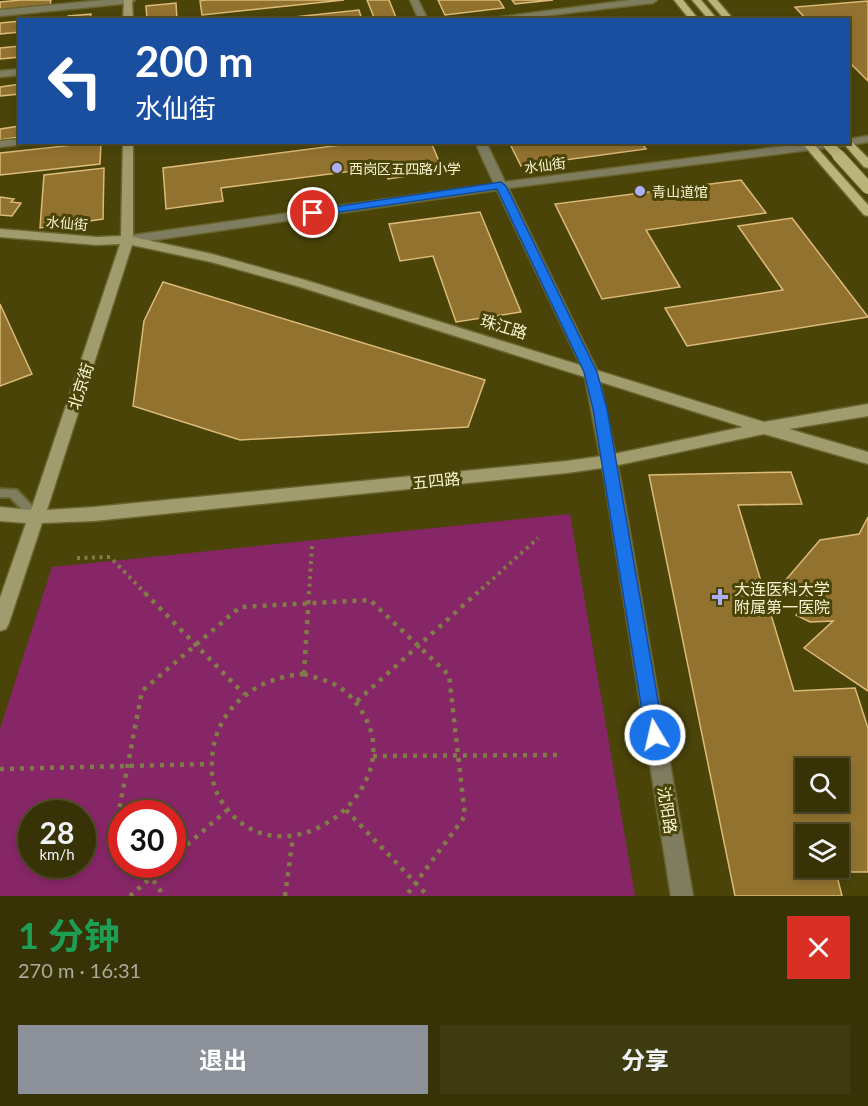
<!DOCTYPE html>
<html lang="zh">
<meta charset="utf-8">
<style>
body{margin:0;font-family:Lato,"Noto Sans SC",sans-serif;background:#3f3b11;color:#f1f3f6;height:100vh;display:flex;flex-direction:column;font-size:22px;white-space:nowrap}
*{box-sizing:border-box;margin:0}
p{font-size:20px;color:#abaa9b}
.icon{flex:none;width:33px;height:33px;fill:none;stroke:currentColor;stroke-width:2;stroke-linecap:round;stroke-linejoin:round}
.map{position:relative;height:896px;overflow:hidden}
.sheet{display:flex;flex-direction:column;background:#383307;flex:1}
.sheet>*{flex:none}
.top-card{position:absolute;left:18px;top:18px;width:832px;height:126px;border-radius:0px;box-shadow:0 3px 9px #0003,0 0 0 2px #524e28;background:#1a4fa0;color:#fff;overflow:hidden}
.controls{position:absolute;left:795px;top:758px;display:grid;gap:12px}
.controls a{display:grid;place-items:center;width:54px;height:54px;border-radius:0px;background:#383307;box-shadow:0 3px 9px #0003,0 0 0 2px #524e28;font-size:30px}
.speed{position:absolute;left:18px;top:800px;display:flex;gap:12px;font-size:30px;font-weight:700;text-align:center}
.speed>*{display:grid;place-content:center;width:78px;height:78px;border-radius:50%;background:#383307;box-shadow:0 3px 9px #0003,0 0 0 2px #524e28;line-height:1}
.speed small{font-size:15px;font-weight:400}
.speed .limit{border:9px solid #d22;background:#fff;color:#111}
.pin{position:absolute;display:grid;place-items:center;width:51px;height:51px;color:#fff;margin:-26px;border:3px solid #fff;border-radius:50%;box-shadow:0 2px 6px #0007}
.me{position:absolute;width:66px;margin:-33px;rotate:351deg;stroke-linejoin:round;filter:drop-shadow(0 0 4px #0008)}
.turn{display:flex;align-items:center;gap:21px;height:126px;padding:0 18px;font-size:27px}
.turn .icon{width:78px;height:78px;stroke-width:2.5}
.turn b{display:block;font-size:42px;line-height:51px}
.round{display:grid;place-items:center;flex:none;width:63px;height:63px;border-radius:0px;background:#3f3b11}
.overview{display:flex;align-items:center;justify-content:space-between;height:102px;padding:0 18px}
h1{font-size:36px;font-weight:700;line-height:45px;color:#1e9e55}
.button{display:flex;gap:12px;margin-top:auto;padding:12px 18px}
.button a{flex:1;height:69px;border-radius:0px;background:#8c9099;color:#fff;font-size:24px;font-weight:700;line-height:69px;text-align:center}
.button a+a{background:#3f3b11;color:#f1f3f6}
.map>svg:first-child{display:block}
.green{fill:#872667;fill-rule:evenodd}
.building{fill:#92722f;stroke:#dcba77;stroke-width:1.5;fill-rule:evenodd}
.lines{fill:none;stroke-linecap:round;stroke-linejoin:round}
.lane-casing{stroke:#69642d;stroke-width:4}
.street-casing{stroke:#69642d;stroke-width:3}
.secondary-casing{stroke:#69642d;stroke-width:3}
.primary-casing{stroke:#69642d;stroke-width:3}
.path-far1{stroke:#807b47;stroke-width:4;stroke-dasharray:3 4.5;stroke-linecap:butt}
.path{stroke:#807b47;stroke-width:4.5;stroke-dasharray:4 6;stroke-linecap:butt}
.lane{fill:#7f7d60;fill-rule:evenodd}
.street{fill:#7f7d60;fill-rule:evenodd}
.secondary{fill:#a09c6e;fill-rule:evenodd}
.primary{fill:#bab478;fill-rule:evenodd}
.primary-bridge-far1-casing{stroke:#69642d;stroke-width:12;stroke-linecap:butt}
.primary-bridge-casing{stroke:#69642d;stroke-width:14;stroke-linecap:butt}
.primary-bridge-far1{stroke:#bab478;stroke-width:10}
.primary-bridge{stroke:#bab478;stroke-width:12}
.route{fill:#1a73e8;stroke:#114b97;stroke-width:1.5}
.poi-dot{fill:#aeaefa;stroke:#4a4409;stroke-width:2}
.labels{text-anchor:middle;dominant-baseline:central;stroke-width:6;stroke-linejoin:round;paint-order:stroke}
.far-street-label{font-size:14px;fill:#f8f5d1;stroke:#4a4409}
.far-poi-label{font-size:14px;fill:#f8f5d1;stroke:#4a4409;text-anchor:start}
.street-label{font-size:16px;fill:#f8f5d1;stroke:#4a4409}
.poi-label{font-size:16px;fill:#f8f5d1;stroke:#4a4409;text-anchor:start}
</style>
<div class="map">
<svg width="868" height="896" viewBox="0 0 868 896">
<rect width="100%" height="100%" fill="#4a4409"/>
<path class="green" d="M570,514L635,896H0V729L52,567ZM32,813H82V864H32ZM122,813H172V864H122Z"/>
<path class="building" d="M21,0H51L50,5L0,10V2Z
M205,0H344L202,15L200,1Z
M367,0H389L397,20H375Z
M438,0H499L504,8L445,15Z
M512,0H553L515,4Z
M868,1V81L849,62V20H807L795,7Z
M176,3L177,20H147L146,6Z
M359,10L362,20H266Z
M91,14L90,20H67L68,16Z
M20,21V32L0,34V23Z
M20,46V57L0,59V48Z
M20,84V94L0,96V87Z
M20,126L19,137L0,140V129Z
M101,142L100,164L0,175V153Z
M364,142H431L443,171L388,179L384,167L221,188L223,201L166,209L163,168Z
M509,142H641L646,149L521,166Z
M104,168L103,219L40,228L44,175Z
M741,180L766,213L646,230L680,287L602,299L555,204Z
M0,197L14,199L11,202L21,203L12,216L0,215Z
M480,212L521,312L456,322L433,256L400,261L389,224Z
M792,218L868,317L687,346L665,308L783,290L738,226Z
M163,282L485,380L468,427L240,440L133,406L144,321Z
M0,304L32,374L0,386Z
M791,472L802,504L738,505L794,691L855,688L868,728V872H836L842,896H735L649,475ZM806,768H838V801H806ZM806,834H838V867H806Z
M868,517V691L804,648L833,621L810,622L796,615L804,606H825L784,582L820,540L859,534Z"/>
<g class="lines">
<defs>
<path id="lane" d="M0,489L17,490L40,514L42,517L40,520L36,522L32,520L10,497H0Z"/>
<path id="street" d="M104,0H135L131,3L0,16V10Z
M410,0H418L428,20H419Z
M630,0H657L653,3L509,20H478Z
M20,69V75L0,77V71Z
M868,136V142L849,145L508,188L598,372L621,482L693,896H671L605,482L584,372L497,190L127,244L121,240L127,236L494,184L475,142H486L505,182L816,142H849V139Z
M20,139V142H25L24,144L0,147V141Z"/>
<path id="secondary" d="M124,0H132L133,20H123Z
M123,142H133V237L212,254L305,280L764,422L868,404V416L789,429L868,452V464L764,434L609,467L567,473L94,521L42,523L9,623L6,629L0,631V598L26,523L0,521V507L31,510L120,244L97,245L0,237V229L97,237L121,236ZM132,245L211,262L297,286L743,427L609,455L567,461L94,507L47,510Z"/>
<path id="primary" d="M674,0H683L699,20H690Z
M692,0H701L718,20H709Z
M708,0H717L734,20H725Z
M849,139L868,158V168L864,167L842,142H849Z
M801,142H812L868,205V216L864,215Z"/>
</defs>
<use href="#lane" class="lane-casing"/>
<use href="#street" class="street-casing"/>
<use href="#secondary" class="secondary-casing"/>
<use href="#primary" class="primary-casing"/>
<path class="path-far1" d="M77,558L110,557L146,594
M309,594L312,546
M476,594L538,538"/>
<path class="path" d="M145,593L244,694
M304,674C314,677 325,680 334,684C348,691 358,704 365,717C408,795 274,892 219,797C213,787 211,773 212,762C213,710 255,677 304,674Z
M304,674L309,593
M357,701L477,593
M373,756L559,755
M0,769L210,764
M346,810L428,896
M122,835L116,826L142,691L240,607L370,600L449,675L465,816L406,896
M172,858L226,811
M142,864L164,896
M130,896L166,864
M285,896L293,837"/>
<use href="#lane" class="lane"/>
<use href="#street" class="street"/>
<use href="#secondary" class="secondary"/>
<use href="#primary" class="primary"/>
<defs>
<path id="primary-bridge-far1" d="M826,142L840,157"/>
<path id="primary-bridge" d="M838,155L868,188"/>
</defs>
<use href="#primary-bridge-far1" class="primary-bridge-far1-casing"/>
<use href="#primary-bridge" class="primary-bridge-casing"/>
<use href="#primary-bridge-far1" class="primary-bridge-far1"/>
<use href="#primary-bridge" class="primary-bridge"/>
</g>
<path class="route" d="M501,182L506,186L597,372L607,409L664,735L661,741L655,744L649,741L646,735L593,409L584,372L497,189L313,216L308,213L313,210Z"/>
<g class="poi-dot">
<circle cx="337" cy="168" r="6"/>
<circle cx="640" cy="191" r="6"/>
<path d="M717 588h6v6h6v6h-6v6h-6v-6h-6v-6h6z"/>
</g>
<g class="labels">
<g class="far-street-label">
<text transform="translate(545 165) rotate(-7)">水仙街</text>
<text transform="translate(67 223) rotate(5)">水仙街</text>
</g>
<g class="far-poi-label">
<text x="349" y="168">西岗区五四路小学</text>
<text x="652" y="191">青山道馆</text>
</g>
<g class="street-label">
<text transform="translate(504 326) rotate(17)">珠江路</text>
<text transform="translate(80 386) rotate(-72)">北京街</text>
<text transform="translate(436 480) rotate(-6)">五四路</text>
<text transform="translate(668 810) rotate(81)">沈阳路</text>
</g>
<g class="poi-label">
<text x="734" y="588">大连医科大学<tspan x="734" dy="18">附属第一医院</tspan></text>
</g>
</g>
</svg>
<div class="controls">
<a><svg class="icon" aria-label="search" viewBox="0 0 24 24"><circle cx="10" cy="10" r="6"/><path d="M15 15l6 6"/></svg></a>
<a><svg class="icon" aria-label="layers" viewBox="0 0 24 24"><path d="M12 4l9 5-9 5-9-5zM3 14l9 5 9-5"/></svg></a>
</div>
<div class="speed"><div>28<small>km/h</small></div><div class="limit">30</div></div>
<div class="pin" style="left:313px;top:213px;background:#d93025"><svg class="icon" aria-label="arrive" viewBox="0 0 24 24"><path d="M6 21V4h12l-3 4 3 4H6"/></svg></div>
<svg class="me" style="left:655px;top:735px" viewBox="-20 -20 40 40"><circle r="17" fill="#1a73e8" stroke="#fff" stroke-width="3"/><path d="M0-11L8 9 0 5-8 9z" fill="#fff"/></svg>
<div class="top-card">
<div class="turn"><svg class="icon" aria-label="left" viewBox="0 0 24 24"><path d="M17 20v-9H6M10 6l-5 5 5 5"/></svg><div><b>200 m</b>水仙街</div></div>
</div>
</div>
<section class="sheet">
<div class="overview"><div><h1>1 分钟</h1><p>270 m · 16:31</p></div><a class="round" style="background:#d93025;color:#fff"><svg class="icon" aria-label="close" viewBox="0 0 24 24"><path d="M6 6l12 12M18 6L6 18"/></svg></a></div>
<div class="button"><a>退出</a><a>分享</a></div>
</section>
